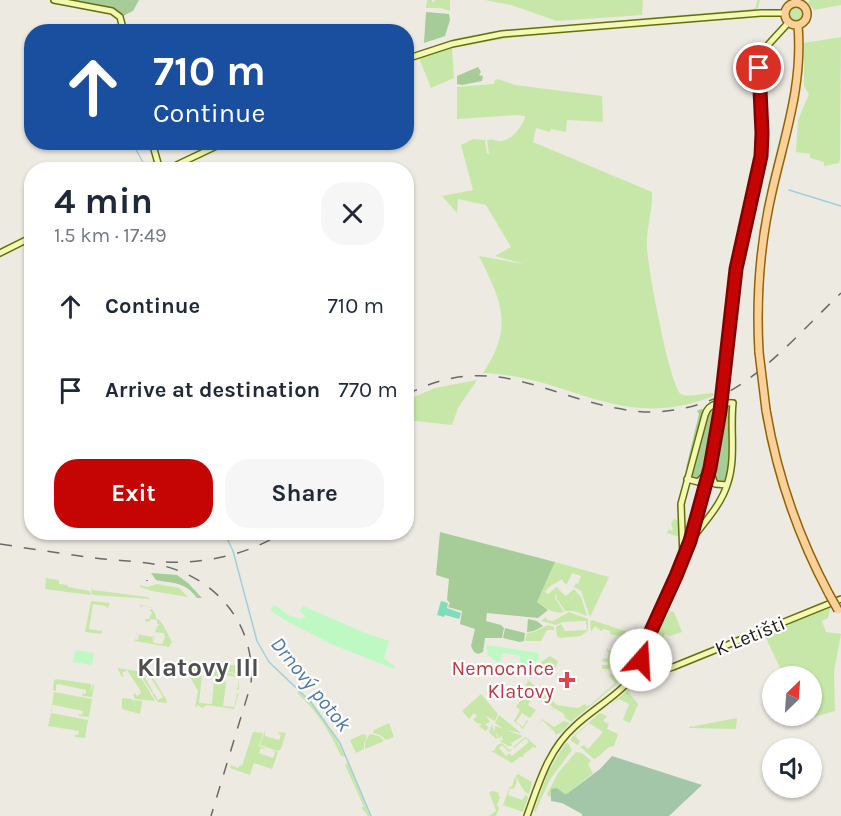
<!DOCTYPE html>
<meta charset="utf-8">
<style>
body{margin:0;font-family:Karla,sans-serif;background:#f6f6f7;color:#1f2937;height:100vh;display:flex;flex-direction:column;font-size:22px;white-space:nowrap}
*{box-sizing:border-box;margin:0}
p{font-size:20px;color:#747a83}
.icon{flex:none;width:33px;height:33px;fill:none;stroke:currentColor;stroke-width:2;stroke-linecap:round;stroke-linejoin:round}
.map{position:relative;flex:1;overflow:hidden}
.panel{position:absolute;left:24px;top:162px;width:390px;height:378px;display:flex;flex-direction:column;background:#fff;border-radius:24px;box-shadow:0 2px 4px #0004}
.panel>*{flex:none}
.banner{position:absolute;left:24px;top:24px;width:390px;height:126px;border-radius:24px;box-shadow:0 2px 4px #0004;background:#1a4fa0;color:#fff;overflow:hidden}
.needle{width:39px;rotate:25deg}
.controls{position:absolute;left:762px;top:666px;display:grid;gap:12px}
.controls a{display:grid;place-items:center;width:60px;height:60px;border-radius:50%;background:#fff;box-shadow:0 2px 4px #0004;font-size:30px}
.pin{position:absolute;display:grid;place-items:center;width:51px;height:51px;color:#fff;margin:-26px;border:3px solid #fff;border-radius:50%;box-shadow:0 2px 6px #0007}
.me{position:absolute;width:66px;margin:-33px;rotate:19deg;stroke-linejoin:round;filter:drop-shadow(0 0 4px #0008)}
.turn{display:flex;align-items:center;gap:21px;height:126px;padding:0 30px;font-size:27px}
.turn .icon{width:78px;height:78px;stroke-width:2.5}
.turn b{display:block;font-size:42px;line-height:51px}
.round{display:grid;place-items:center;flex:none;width:63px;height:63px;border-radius:24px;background:#f6f6f7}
.summary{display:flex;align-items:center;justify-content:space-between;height:102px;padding:0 30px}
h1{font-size:36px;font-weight:700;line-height:45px}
.primary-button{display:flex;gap:12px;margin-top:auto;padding:12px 30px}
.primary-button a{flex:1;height:69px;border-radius:24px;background:#c50504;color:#fff;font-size:24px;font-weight:700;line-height:69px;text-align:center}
.primary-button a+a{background:#f6f6f7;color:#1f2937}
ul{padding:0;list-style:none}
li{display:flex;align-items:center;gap:18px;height:84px;padding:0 30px}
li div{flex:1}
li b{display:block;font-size:22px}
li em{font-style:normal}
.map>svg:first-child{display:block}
.grass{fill:#c7e7a8}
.forest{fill:#a6cc97}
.cemetery{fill:#a3c6a9}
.park{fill:#bef8c3}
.pitch{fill:#80dcb9}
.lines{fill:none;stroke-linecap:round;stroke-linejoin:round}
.stream{stroke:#a2cedb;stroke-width:1.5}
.secondary-casing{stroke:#647006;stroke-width:8}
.primary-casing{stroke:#926303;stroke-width:10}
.secondary{stroke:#f4f8b5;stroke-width:5}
.primary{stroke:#fad19a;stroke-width:7}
.rail{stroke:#6a6a6a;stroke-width:1.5;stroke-dasharray:12 12;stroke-linecap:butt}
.secondary-bridge-casing{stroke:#647006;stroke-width:8;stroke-linecap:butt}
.primary-bridge-casing{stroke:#926303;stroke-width:10;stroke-linecap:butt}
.secondary-bridge{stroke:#f4f8b5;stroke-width:5}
.primary-bridge{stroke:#fad19a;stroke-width:7}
.route-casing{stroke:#800303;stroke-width:15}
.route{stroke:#c50504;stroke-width:10}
.health-dot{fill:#e0444e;stroke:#fff;stroke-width:2}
.labels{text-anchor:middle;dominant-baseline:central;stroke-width:4.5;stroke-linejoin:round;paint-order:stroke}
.street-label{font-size:20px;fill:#1c1c1c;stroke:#fff}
.health-label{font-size:20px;fill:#be3a42;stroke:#fff;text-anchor:end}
.water-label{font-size:21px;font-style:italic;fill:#4b79a9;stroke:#fff}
.district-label{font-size:26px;font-weight:bold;fill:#4f4f4f;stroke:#fff}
</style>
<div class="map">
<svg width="841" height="816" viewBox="0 0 841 816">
<rect width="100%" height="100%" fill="#edeae2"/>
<path class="grass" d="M427,0H432L433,3L435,0H450V11L440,8H426Z
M485,0H643L642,15L557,21L511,5Z
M757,0H760L758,8L752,12L646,21V18L753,9L756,7Z
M810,0H841V5L814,10L808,3Z
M787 14a9 9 0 1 1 18 0a9 9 0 1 1-18 0Z
M543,27V29L493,34L454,41L453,39L495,31Z
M558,31L559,33L509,38L455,47L454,45L485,39Z
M841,37L840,159L839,163L824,166V162L810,158V154L796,152L798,120L809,94L804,86V43Z
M452,47L454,78L431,88L419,58Z
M498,79L515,85L602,96L603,122L567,120L566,132L551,129L550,132L536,128L533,142L652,192C653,210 646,228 647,247C647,264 670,387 681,394C688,398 704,393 713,393L714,396C619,433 571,376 483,373C514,326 502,303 479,256L524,264L495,256L511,247L486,205L458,199L457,213L442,196L473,190L461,145L473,139L485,140L487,153L489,154L487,140C494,138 495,142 502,141C511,140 524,126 525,116L517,115L457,119V87L494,84L495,80Z
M477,380L458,408L452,425L407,420V400L435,388Z
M674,519L679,521L680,537L667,533L669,529L671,531L673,529L671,523Z
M555,562L609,577L590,617L581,591L574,587L576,583L578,584L581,576L572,573L567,584L564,583L562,579L549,587L545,592L548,594L553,590L556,592L553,589L558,587L559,590L566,596L574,589L581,597L587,616L574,611H565L557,599L556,593L555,598L564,612C554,615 545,607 537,602Z
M46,578L59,580V584L68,585V587L90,591V595L45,589Z
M157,584L179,588L188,597L152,591L140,587V585L147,587Z
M92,588L93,590L147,597L151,599L94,595L91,594Z
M91,601L110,603L107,609L106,606L93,604L89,629L101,631L103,629L101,634L85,632Z
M140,605C150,606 156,610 156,619H158L162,623L172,642L169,647L135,641V639L138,640L139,635L136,634L137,632V634L152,637V642L153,635L154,636L153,643L162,644L165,637L164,633L151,632H155L158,625H162L157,624V620L151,619L149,622L145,621V619H149L152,612L150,611L151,607L142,606L141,608Z
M831,606L828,618L822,621L826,632L841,634L834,672L835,711L803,720L801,716H812V676H784L764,634Z
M671,611L674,612L682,632L670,636L665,634L656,652L667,657L669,655L672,666L651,670L644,659L657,630Z
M569,612L588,619V630L581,636L560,638L557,636L556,627L561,624L565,631L587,630L586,621L563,622L556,625L541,621L546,617L547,620L553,621Z
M592,620L631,633V635C627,638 616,635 610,634V631L604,629L601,631L595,626L591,632L590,622Z
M548,625L554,627V630H547L541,641H525L527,633L534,632Z
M634,634L643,637C634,656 636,663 614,666L613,664L609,669H602V663V665H608V662L601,661L604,658L607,659L609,653L607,651V647L608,650L615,652L616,650L624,651L621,658L626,659L629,651L632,650L630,649L633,643L630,641L628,644L627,641L621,638H629Z
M550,656L558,661L555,669L548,668L547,674L536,672L527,674L523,672L524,669L538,664Z
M190,660L213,668L211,673L200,672L199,676H202L199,703L212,704L214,678L212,677L215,675L214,674L215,668L239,676V690L236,689L238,688L239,677L224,675L226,685L223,706L234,707L237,695H235L239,693L234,709L207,705L202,708L198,705L195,708L198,691L187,671Z
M217,662L221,663L222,666L223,663L237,666L239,675L216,667Z
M117,668L137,671L155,701L135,699L133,695L135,693L137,696L141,693L140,690L127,670L122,673L124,676L122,677Z
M150,672L167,701V703L158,702L152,694L154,693L158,700L163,697L149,675L145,677L153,692L152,693L142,677Z
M615,672L618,683L571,722L565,718L564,714L554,708L552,710L553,707L543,701L541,702L542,700L531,693L530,694L519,687L524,688L528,681L527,679L557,705L578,708L585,704L587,706L590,705L615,683L609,675Z
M57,679L91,684V692L93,684L94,686L92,697L82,696L83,693L86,694V690L58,684L56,685V691L53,690L54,680Z
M649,679L628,691L638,704L630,723L623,720L629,704L619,699L609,706L629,689Z
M299,691C318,710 334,733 346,757L341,756C330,732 317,711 297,693Z
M54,692L92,699L89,717L79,716V714L82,715L83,711L54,705H52V712L51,711Z
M520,692L529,698L527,701L530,698L531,699L528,705L536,710L530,718L522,713L516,722L523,727L527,720L528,721L523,729L514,721L520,710L516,707L523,697L519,694Z
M481,694L498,714L495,721L486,716L490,722L485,724L489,728L485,731L479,726L482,724L477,723L473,720L477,716L474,713L469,719L462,711Z
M122,698L132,699L138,710L133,700L142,701L140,714L122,709Z
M51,713L88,720L85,738L75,737V735H78L79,731L48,726Z
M600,713L607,716L603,721L609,724L607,729L618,734L614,746C606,746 602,756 594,759L580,747L584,745L588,749L603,732L589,723L575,736L580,741L578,745L571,741V738Z
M499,715L521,733H520L503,729L495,723Z
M737,718L736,729L689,728V727Z
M542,719L554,727L564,721L570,723L562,732L555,735V732L542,720L536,727Z
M389,723L394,737L386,740L380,735L373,733L374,730Z
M492,724L494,732L495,726L523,736L511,743L512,746H508L500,741L503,740L501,735L500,739L495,732L498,738L496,739L489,732Z
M265,730V736L279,740L281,735L278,734L279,732L286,733L281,749L278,751L260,745Z
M253,732L263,733L259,746L265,748L264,749L261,748L259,753L273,758L275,753L273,750L278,752L272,769L254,763L258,751L250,775L230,768L231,765L238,768L240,765L242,766Z
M363,734L367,736L364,743V749L356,753L350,740Z
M370,734L379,736L384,741L365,749V741Z
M525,737H526L536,746V748L533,747L523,755V757H520L512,763L491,751H494L497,745L502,743L509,750L513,749L509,752L502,745L499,748L506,756L509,753L512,756L529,742L526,738L514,748L513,747Z
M568,743L572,750L551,778L535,812L534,811L548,772L565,744Z
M576,752L582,753L591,761L588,764L593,773L568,793L565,794L557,788L551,790V797L548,796L547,794L558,773Z
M348,762L370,816H368L361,807H364L345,765Z
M518,774L532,782L529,794C523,792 519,782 516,776Z
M515,776L517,781L514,789L510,788L508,795L522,800L526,794L528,798L523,812L503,805L510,786L512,787Z
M493,791L499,793L498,795L500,797L497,805L499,808L496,816H489L496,811L489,792Z"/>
<path class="forest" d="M65,0H139L133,11L123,16L109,7Z
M426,12L449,14L450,20L445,36L424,43Z
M478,67L481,72L479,75L483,76L482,81L462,85L457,84V76Z
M723,404L728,406L730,411V466L726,482L719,484L712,479Z
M717,406L704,474L697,479H694L691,474L706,416L712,407Z
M701,409L705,410L689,466L686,468L699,414L697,411Z
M440,532L555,562L537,602L548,610L538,618L487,613L486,621L501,625L504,628L502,638H485L483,652L478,654L474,652L471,646L475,629L460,624L462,611L448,607L450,603L447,600L449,579L436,575Z
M151,573L177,575L188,583L202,598H197C184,581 175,584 156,580Z
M528,619L537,621L543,626L534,631L527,632Z
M505,628L525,633L524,641L520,642L503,638Z"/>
<path class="cemetery" d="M612,756L702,785L669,816H582V814L562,803L551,801V789L557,788L565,794L568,793L600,769Z"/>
<path class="park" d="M275,605L288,615L300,619L306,617L300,611L303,606L365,633L389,641L384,658L395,667L394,669L331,644L283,619L270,610Z
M486,645L539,653V660L525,666H519L520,656L504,653L502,654L501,661L497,662L488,655Z
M75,650L94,653L92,665L73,662Z"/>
<path class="pitch" d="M441,601L448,603L447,608L461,613L459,619L445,615L444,617L437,615Z"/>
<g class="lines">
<path class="stream" d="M132,142L147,170
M789,190L841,206
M224,532L233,551L257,641L269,662L310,701L340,743L371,816"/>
<defs>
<path id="secondary" d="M54,0L112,11L120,17L124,32
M406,59L452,44L502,34L761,13H785
M152,142L159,167
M166,170L225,142
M0,253L32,237
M723,381L736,269L761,156L759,65L767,46L789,22
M711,473L715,484L727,485
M687,479L698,482L708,472
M683,558L681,504L705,415C709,402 721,402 733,403C730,429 736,457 728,482C722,504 704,523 690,541
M642,665H635L630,670L631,677L635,680H641L647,675L673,667L841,599
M646,676V669L641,662L642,655C656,618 675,583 688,545C704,502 713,457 720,411
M527,816C539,783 548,750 575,726C593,709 616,697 632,678"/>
<path id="primary" d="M785 14a11 11 0 1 1 22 0a11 11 0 1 1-22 0Z
M759,352C756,298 760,244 772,192C785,134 803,86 798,25
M766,410C777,475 798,536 829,594"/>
</defs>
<use href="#secondary" class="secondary-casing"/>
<use href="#primary" class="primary-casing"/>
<use href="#secondary" class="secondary"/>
<use href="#primary" class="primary"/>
<path class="rail" d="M406,395C493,349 545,398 627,410C657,415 688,410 716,398C762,378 805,327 841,293
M0,544C32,549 64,554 95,558C118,561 141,561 164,566C219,580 256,627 251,684L211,816
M166,562C204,564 251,554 283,532
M147,580V581"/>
<defs>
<path id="secondary-bridge" d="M720,411L723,381"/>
<path id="primary-bridge" d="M759,352L766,410
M829,594L838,610"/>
</defs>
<use href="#secondary-bridge" class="secondary-bridge-casing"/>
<use href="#primary-bridge" class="primary-bridge-casing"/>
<use href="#secondary-bridge" class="secondary-bridge"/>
<use href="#primary-bridge" class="primary-bridge"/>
</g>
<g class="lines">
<defs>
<path id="route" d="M641,660L645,644L676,576L690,541L710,468L720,411L736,269L761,156L762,133L759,68"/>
</defs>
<use href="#route" class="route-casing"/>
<use href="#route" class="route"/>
</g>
<path class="health-dot" d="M564 671h6v6h6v6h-6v6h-6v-6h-6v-6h6z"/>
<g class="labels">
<g class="street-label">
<text transform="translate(750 636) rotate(-22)">K Letišti</text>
</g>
<g class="health-label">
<text x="554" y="668">Nemocnice<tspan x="554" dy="23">Klatovy</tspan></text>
</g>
<g class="water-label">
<text transform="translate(311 684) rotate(51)">Drnový potok</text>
</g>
<g class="district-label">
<text x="198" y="667">Klatovy III</text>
</g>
</g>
</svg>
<div class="controls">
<a><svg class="needle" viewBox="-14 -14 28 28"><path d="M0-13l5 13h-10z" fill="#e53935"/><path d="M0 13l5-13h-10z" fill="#747a83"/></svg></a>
<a><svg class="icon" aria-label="sound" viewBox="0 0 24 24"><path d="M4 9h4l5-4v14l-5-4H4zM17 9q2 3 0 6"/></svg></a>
</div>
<div class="pin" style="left:759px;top:68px;background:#d93025"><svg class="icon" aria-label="arrive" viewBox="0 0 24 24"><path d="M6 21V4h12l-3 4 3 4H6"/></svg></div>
<svg class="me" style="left:641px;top:660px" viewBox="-20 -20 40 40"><circle r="19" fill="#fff"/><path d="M0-13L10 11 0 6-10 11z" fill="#c50504"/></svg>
<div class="banner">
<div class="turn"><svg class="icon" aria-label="ahead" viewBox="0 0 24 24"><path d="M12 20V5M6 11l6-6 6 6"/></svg><div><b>710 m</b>Continue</div></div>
</div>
<section class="panel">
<div class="summary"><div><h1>4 min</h1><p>1.5 km · 17:49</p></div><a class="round"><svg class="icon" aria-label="close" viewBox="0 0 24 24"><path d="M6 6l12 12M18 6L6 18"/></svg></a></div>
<ul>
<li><svg class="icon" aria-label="ahead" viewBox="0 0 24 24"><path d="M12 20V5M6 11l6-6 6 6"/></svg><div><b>Continue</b></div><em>710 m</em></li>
<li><svg class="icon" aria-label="arrive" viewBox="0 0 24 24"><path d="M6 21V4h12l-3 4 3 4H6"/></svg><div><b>Arrive at destination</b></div><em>770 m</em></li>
</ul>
<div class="primary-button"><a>Exit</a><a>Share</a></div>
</section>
</div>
